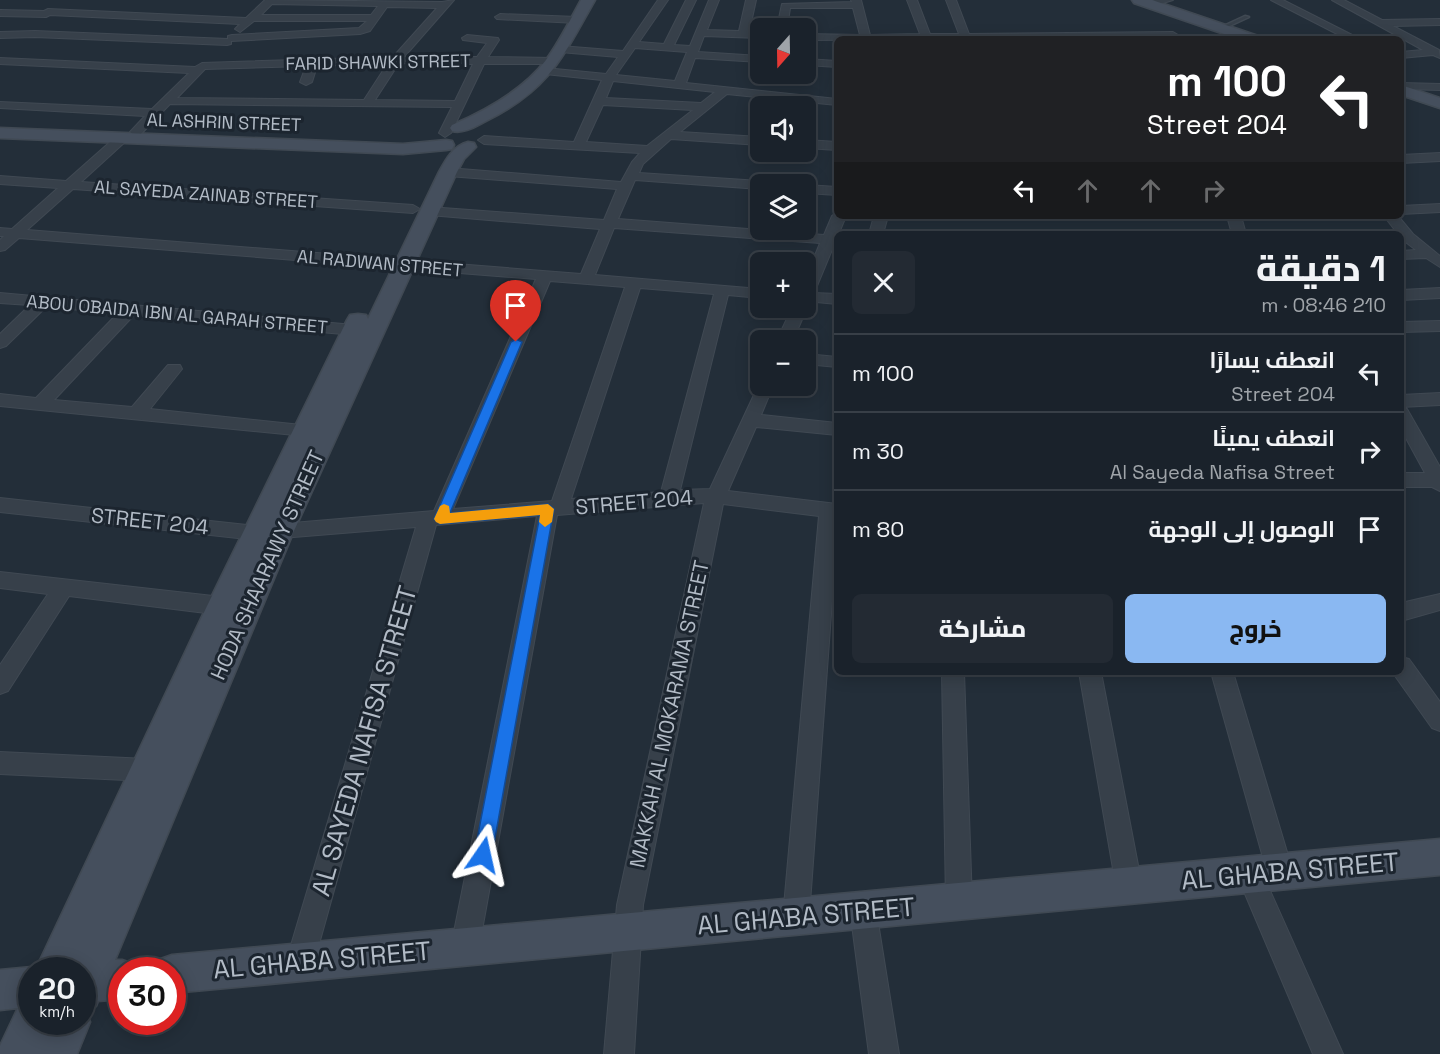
<!DOCTYPE html>
<html lang="ar">
<meta charset="utf-8">
<style>
body{margin:0;font-family:"Space Grotesk",Cairo,sans-serif;background:#232a33;color:#f1f3f6;direction:rtl;height:100vh;display:flex;flex-direction:column;font-size:22px;white-space:nowrap}
*{box-sizing:border-box;margin:0}
p{font-size:20px;color:#9fa4a9}
.icon{flex:none;width:33px;height:33px;fill:none;stroke:currentColor;stroke-width:2;stroke-linecap:round;stroke-linejoin:round}
.map{position:relative;flex:1;overflow:hidden;direction:ltr}
.panel{position:absolute;left:834px;top:231px;width:570px;height:444px;display:flex;flex-direction:column;background:#1a222b;border-radius:9px;box-shadow:0 3px 15px #0003,0 0 0 2px #383f47;direction:rtl}
.panel>*{flex:none}
.guide{position:absolute;left:834px;top:36px;width:570px;height:183px;border-radius:9px;box-shadow:0 3px 15px #0003,0 0 0 2px #383f47;direction:rtl;background:#202124;color:#fff;overflow:hidden}
.needle{width:39px;rotate:200deg}
.buttons{position:absolute;left:750px;top:18px;display:grid;gap:12px}
.buttons a{display:grid;place-items:center;width:66px;height:66px;border-radius:9px;background:#1a222b;box-shadow:0 3px 15px #0003,0 0 0 2px #383f47;font-size:30px}
.speed{position:absolute;left:18px;top:957px;display:flex;gap:12px;font-size:30px;font-weight:700;text-align:center}
.speed>*{display:grid;place-content:center;width:78px;height:78px;border-radius:50%;background:#1a222b;box-shadow:0 3px 15px #0003,0 0 0 2px #383f47;line-height:1}
.speed small{font-size:15px;font-weight:400}
.speed .limit{border:9px solid #d22;background:#fff;color:#111}
.pin{position:absolute;display:grid;place-items:center;width:51px;height:51px;color:#fff;margin:-62px -26px;border-radius:50% 50% 50% 0;rotate:-45deg;box-shadow:0 0 6px #0007}
.pin .icon{rotate:45deg}
.me{position:absolute;width:66px;margin:-33px;rotate:11deg;stroke-linejoin:round;filter:drop-shadow(0 0 4px #0008)}
.turn{display:flex;align-items:center;gap:21px;height:126px;padding:0 18px;font-size:27px}
.turn .icon{width:78px;height:78px;stroke-width:2.5}
.turn b{display:block;font-size:42px;line-height:51px}
.lanes{display:flex;align-items:center;height:57px;padding:0 18px;background:#0003;justify-content:center;gap:30px;direction:ltr}
.lanes .off{opacity:.35}
.round{display:grid;place-items:center;flex:none;width:63px;height:63px;border-radius:9px;background:#232a33}
.overview{display:flex;align-items:center;justify-content:space-between;height:102px;padding:0 18px}
h1{font-size:36px;font-weight:800;line-height:45px}
.primary-button{display:flex;gap:12px;margin-top:auto;padding:12px 18px}
.primary-button a{flex:1;height:69px;border-radius:9px;background:#8ab8f2;color:#111;font-size:24px;font-weight:800;line-height:69px;text-align:center}
.primary-button a+a{background:#232a33;color:#f1f3f6}
ul{padding:0;list-style:none}
li{display:flex;align-items:center;gap:18px;height:78px;padding:0 18px;border-top:2px solid #383f47}
li div{flex:1}
li b{display:block;font-size:22px}
li em{font-style:normal}
.map>svg:first-child{display:block}
.lines{fill:none;stroke-linecap:round;stroke-linejoin:round}
.lane-casing{stroke:#404953;stroke-width:3}
.street-casing{stroke:#404953;stroke-width:2}
.secondary-casing{stroke:#404953;stroke-width:3}
.lane{fill:#37404a;fill-rule:evenodd}
.street{fill:#37404a;fill-rule:evenodd}
.secondary{fill:#454f5d;fill-rule:evenodd}
.route{fill:#1a73e8;stroke:#114b97;stroke-width:1.5}
.slow{fill:#f59e0b}
.labels{text-anchor:middle;dominant-baseline:central;stroke-width:6;stroke-linejoin:round;paint-order:stroke}
.far-street-label{font-size:18px;fill:#b2bbc6;stroke:#1c252f}
.street-label{font-size:21px;fill:#b2bbc6;stroke:#1c252f}
.near-street-label{font-size:26px;fill:#b2bbc6;stroke:#1c252f}
</style>
<div class="map">
<svg width="1440" height="1054" viewBox="0 0 1440 1054">
<rect width="100%" height="100%" fill="#232e39"/>
<g class="lines">
<defs>
<path id="lane" d="M1245,16L1249,17L1223,29L1219,28Z"/>
<path id="street" d="M265,0L442,2L454,0L404,57H477L487,43L463,40L462,38L467,35L498,38L499,40L488,57L554,58L559,61L554,64H484L451,133L445,137L439,133L452,107L170,104L140,135L136,136L130,132L145,116L0,108V102L152,109L189,73L0,64V58L195,67L202,63L393,57L437,8L387,7L370,31L360,34L231,41V44L227,45L35,37L0,38V32L35,31L228,39V36L232,35L359,28L367,21H254L240,32L235,29L240,24L50,15L46,17L0,16V10L44,11L48,9L246,18ZM272,4L378,6L371,15H261ZM388,63L364,100L177,98L205,69L306,66L300,82L306,85L312,82L317,66ZM399,63L473,64L455,101L375,100Z
M658,0H668L639,42L664,44L686,0H696L674,45L690,46L709,0H719L707,30L739,31L746,0H756L749,32H760V38L704,36L698,52L760,56V62L695,58L686,83L837,99V105L727,94L680,132L760,137V145L671,139L643,164L639,173L760,181L766,184H760V189L635,180L618,219L824,235L832,216L837,212V216H846L814,293L837,294V304L806,301V278L820,243L614,228L595,275L760,289V298L728,295L680,490L710,489L760,382V386H773L761,415L837,423V435L756,427L728,491L837,504V532L809,917L806,927L796,930L786,927L783,917L819,516L723,504L643,905L634,1054H604L617,905L704,503L557,515L479,947L475,957L465,961L455,957L451,947L537,516L436,525L314,962L310,972L300,976L290,972L286,962L416,527L257,540L0,512V498L257,526L434,511L536,279L19,238L5,250L0,251V240L4,236H0V228L12,229L58,188L0,184V176L66,181L118,135H126V141L81,182L413,205L420,209L413,213L73,189L27,230L581,274L600,229L429,215L422,211L429,207L604,220L617,189L448,176L442,172L448,168L621,182L632,162L640,153L484,144L478,140L484,136L574,142L602,80L545,74L540,71L545,68L606,74L618,57L560,52L555,49L560,46L623,51ZM635,48L687,52L675,81L616,75ZM613,81L715,92L701,103L606,98ZM603,105L693,110L647,146L586,142ZM550,281L625,287L552,501L453,509ZM640,288L714,294L661,492L571,499Z
M851,0H861L870,35L920,34L907,0H917L930,34H959L946,0H956L969,34L1173,32L1178,35L1173,38L806,40V34L860,35L853,8H790L787,28H777L782,4L852,2Z
M1155,0H1173L1150,7L1145,4Z
M1271,0H1283L1360,39H1347Z
M1332,0H1344L1382,20L1440,19V25L1393,26L1439,50L1440,58L1433,55L1401,58V52L1423,50Z
M500,14L577,17L582,20L577,23L497,19L495,17Z
M806,59L837,61V67L806,65Z
M1401,83L1440,84V90L1401,89Z
M806,140L837,142V150L806,148Z
M1440,153V161L1401,163V155Z
M806,185L837,187V195L806,193Z
M1440,204V212L1401,214V206Z
M874,216H888L883,234H869Z
M1227,216H1241L1246,234H1232Z
M1384,216H1398L1413,234L1440,256V267L1426,258L1401,259V251L1416,250L1403,240L1401,234H1398Z
M1440,288V298L1401,300V290Z
M0,293L354,325L362,330L354,335L134,315L54,400L132,407L168,365H180L182,369L150,409L311,426L314,430L311,434L305,436L40,410L0,406V394L36,398L118,313L46,307L6,346L0,348V334L30,305L0,303Z
M806,306L807,308L793,340H777L792,308Z
M1440,321V331L1401,332V322Z
M806,354L837,357V367L806,364Z
M1440,393V405L1401,407V395Z
M1401,407L1407,409L1440,467V491L1432,487H1401V473H1425L1401,429Z
M0,572L222,597L229,600L233,606L229,612L222,615L69,596L8,691L0,694V665L48,594L0,588Z
M1440,594V610L1401,621V603Z
M1401,657L1409,659L1440,702V731L1432,728L1393,673L1401,672Z
M942,672H964L972,902L968,911L959,915L950,911L946,902Z
M1079,672H1101L1142,886L1138,895L1129,899L1120,895L1116,886Z
M1211,672H1233L1293,872L1289,881L1280,885L1271,881L1267,872Z
M0,752L147,759L156,762L159,770L156,778L147,781L0,774Z
M1250,862L1259,866L1343,1054H1313L1237,875L1241,866Z
M863,897L872,901L876,910L899,1054H869L850,910L854,901Z"/>
<path id="secondary" d="M581,0H595C562,58 550,89 486,121C476,126 464,134 452,131L450,128L452,125C487,110 523,90 546,60C560,41 570,20 581,0Z
M1132,0H1152L1258,36L1260,39H1239L1134,3Z
M1401,85L1440,98V108L1401,95Z
M0,128L403,144L446,140L452,141L454,145L452,149L446,150L403,154L0,138Z
M468,142L474,143L476,147L464,159L457,172L293,533L115,960H122L136,965L138,970H122V999L98,1001L96,1006L85,1010L90,1022L77,1054H0V1046L18,1008L0,1010V970L32,967L36,969L207,606L347,320L350,315L358,314L366,315L368,319L439,172C446,159 453,146 468,142ZM32,970H82V1022H32Z
M1440,839V875L172,993V970H154L158,960L172,955Z"/>
</defs>
<use href="#lane" class="lane-casing"/>
<use href="#street" class="street-casing"/>
<use href="#secondary" class="secondary-casing"/>
<use href="#lane" class="lane"/>
<use href="#street" class="street"/>
<use href="#secondary" class="secondary"/>
</g>
<path class="route" d="M516,339L522,342L450,513L548,504L554,509L492,855L489,861L483,864L476,861L474,855L540,515L440,524L434,519L511,342Z"/>
<path class="slow" d="M444,504L449,506L450,513L548,504L554,509L552,522L545,527L539,522L540,515L440,524L436,522L434,519L440,506Z"/>
<g class="labels">
<g class="far-street-label">
<text transform="translate(378 62) rotate(-1)">FARID SHAWKI STREET</text>
<text transform="translate(224 122) rotate(2)">AL ASHRIN STREET</text>
<text transform="translate(206 194) rotate(4)">AL SAYEDA ZAINAB STREET</text>
<text transform="translate(380 263) rotate(5)">AL RADWAN STREET</text>
<text transform="translate(177 314) rotate(5)">ABOU OBAIDA IBN AL GARAH STREET</text>
</g>
<g class="street-label">
<text transform="translate(634 502) rotate(-5)">STREET 204</text>
<text transform="translate(150 521) rotate(6)">STREET 204</text>
<text transform="translate(267 565) rotate(-66)">HODA SHAARAWY STREET</text>
<text transform="translate(669 714) rotate(-78)">MAKKAH AL MOKARAMA STREET</text>
</g>
<g class="near-street-label">
<text transform="translate(364 741) rotate(-74)">AL SAYEDA NAFISA STREET</text>
<text transform="translate(1290 871) rotate(-5)">AL GHABA STREET</text>
<text transform="translate(806 916) rotate(-5)">AL GHABA STREET</text>
<text transform="translate(322 960) rotate(-5)">AL GHABA STREET</text>
</g>
</g>
</svg>
<div class="buttons">
<a><svg class="needle" viewBox="-14 -14 28 28"><path d="M0-13l5 13h-10z" fill="#e53935"/><path d="M0 13l5-13h-10z" fill="#9fa4a9"/></svg></a>
<a><svg class="icon" aria-label="sound" viewBox="0 0 24 24"><path d="M4 9h4l5-4v14l-5-4H4zM17 9q2 3 0 6"/></svg></a>
<a><svg class="icon" aria-label="layers" viewBox="0 0 24 24"><path d="M12 4l9 5-9 5-9-5zM3 14l9 5 9-5"/></svg></a>
<a>+</a>
<a>−</a>
</div>
<div class="speed"><div>20<small>km/h</small></div><div class="limit">30</div></div>
<div class="pin" style="left:516px;top:342px;background:#d93025"><svg class="icon" aria-label="arrive" viewBox="0 0 24 24"><path d="M6 21V4h12l-3 4 3 4H6"/></svg></div>
<svg class="me" style="left:483px;top:855px" viewBox="-20 -20 40 40"><path d="M0-17L14 15 0 8-14 15z" fill="#1a73e8" stroke="#fff" stroke-width="4"/></svg>
<div class="guide">
<div class="turn"><svg class="icon" aria-label="left" viewBox="0 0 24 24"><path d="M17 20v-9H6M10 6l-5 5 5 5"/></svg><div><b>100 m</b>Street 204</div></div>
<div class="lanes"><svg class="icon" aria-label="left" viewBox="0 0 24 24"><path d="M17 20v-9H6M10 6l-5 5 5 5"/></svg><svg class="icon off" aria-label="ahead" viewBox="0 0 24 24"><path d="M12 20V5M6 11l6-6 6 6"/></svg><svg class="icon off" aria-label="ahead" viewBox="0 0 24 24"><path d="M12 20V5M6 11l6-6 6 6"/></svg><svg class="icon off" aria-label="right" viewBox="0 0 24 24"><path d="M7 20v-9h11M14 6l5 5-5 5"/></svg></div>
</div>
<section class="panel">
<div class="overview"><div><h1>1 دقيقة</h1><p>210 m · 08:46</p></div><a class="round"><svg class="icon" aria-label="close" viewBox="0 0 24 24"><path d="M6 6l12 12M18 6L6 18"/></svg></a></div>
<ul>
<li><svg class="icon" aria-label="left" viewBox="0 0 24 24"><path d="M17 20v-9H6M10 6l-5 5 5 5"/></svg><div><b>انعطف يسارًا</b><p>Street 204</p></div><em>100 m</em></li>
<li><svg class="icon" aria-label="right" viewBox="0 0 24 24"><path d="M7 20v-9h11M14 6l5 5-5 5"/></svg><div><b>انعطف يمينًا</b><p>Al Sayeda Nafisa Street</p></div><em>30 m</em></li>
<li><svg class="icon" aria-label="arrive" viewBox="0 0 24 24"><path d="M6 21V4h12l-3 4 3 4H6"/></svg><div><b>الوصول إلى الوجهة</b></div><em>80 m</em></li>
</ul>
<div class="primary-button"><a>خروج</a><a>مشاركة</a></div>
</section>
</div>
